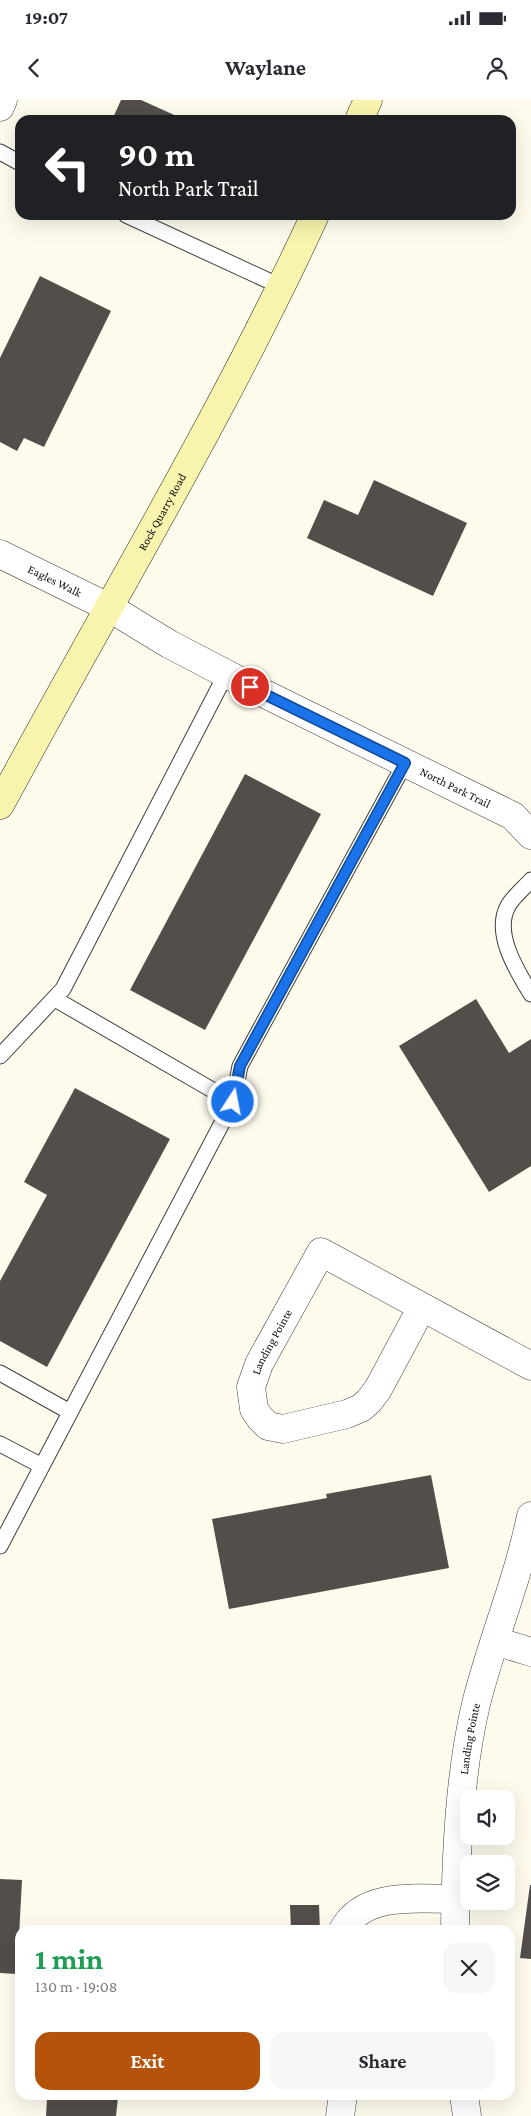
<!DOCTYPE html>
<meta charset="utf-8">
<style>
body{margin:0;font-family:"Crimson Pro",serif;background:#f7f7f7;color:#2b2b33;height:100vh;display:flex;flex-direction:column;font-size:19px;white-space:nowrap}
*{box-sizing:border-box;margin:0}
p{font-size:16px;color:#7c7c81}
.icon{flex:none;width:28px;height:28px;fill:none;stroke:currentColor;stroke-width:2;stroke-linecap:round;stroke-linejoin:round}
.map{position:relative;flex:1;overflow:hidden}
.details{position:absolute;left:15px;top:1825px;width:500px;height:175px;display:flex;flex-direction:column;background:#fff;border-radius:15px;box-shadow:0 5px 20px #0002}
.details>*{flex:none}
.guide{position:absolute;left:15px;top:15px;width:501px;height:105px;border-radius:15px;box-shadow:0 5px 20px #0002;background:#202124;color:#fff;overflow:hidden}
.controls{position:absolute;left:460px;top:1690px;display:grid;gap:10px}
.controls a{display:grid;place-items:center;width:55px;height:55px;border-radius:10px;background:#fff;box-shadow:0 5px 20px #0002;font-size:25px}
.pin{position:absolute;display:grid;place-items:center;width:42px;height:42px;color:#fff;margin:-21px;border:2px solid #fff;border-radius:50%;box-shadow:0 1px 5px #0007}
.me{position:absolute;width:55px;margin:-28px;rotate:11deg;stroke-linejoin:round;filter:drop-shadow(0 0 4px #0008)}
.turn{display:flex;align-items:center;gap:18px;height:105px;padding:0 20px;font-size:22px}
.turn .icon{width:65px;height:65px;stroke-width:2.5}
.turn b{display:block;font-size:35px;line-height:42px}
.round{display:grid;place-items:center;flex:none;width:52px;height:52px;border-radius:15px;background:#f7f7f7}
.headline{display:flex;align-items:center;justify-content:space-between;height:85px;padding:0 20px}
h1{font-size:30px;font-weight:700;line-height:38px;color:#1e9e55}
.action{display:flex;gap:10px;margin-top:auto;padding:10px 20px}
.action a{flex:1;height:58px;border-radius:15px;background:#b45309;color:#fff;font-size:20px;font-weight:700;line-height:58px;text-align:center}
.action a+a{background:#f7f7f7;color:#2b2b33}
.status{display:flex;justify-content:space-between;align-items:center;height:35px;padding:0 25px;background:#fff;direction:ltr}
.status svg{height:14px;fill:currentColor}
header{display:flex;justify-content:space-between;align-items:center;height:65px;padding:0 20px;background:#fff;font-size:22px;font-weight:700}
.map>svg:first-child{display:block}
.building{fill:#544e4a}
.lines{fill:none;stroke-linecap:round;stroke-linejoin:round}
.lane-casing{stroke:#3f3f3f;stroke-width:17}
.street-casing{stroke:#3f3f3f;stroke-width:29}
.secondary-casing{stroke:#2e2e2e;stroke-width:29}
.lane{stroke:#fff;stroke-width:15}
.street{stroke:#fff;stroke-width:28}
.secondary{stroke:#f9f4ad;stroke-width:28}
.route-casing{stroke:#114b97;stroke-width:12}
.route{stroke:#1a73e8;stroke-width:9}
.labels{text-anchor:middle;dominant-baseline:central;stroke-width:5;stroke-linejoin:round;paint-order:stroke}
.street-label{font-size:12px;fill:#0c0c0c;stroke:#fff}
</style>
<div class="status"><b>19:07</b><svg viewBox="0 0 49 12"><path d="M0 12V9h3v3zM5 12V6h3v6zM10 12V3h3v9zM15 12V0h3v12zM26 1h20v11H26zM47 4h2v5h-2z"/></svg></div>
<header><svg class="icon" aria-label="back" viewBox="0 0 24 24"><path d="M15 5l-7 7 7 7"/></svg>Waylane<svg class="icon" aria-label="person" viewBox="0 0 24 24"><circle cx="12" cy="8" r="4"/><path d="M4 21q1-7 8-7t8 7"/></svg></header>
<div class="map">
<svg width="531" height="2016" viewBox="0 0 531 2016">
<rect width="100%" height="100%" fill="#fefbed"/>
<path class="building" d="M121,0H141L181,18V20H112Z
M40,176L111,211L44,347L24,338L17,351L0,342V258Z
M374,380L467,423L433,496L307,438L324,400L358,415Z
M245,674L321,714L205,930L130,890Z
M476,899L509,953L531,939V1066L489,1092L399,946Z
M75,988L170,1039L47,1267L0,1241V1181L47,1095L24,1082Z
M431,1375L449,1468L229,1509L212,1419L327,1398L326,1394Z
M0,1779L22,1780L17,1874L0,1873Z
M530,1785H531V1859L520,1858Z
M290,1805H319L320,1830H291Z
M32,1995H128V1998L118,1997L116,2016H46L47,1998L32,1997Z"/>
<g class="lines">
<defs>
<path id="lane" d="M0,52L20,63
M126,115L282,187
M531,780C524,788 513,797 508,806C493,833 517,871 531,894
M55,899L233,1002
M0,956L63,889L226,574
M0,1273L70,1312
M0,1344L42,1366
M0,1446L233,1002L240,966L405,663"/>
<g id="street">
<path d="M0,7L3,0"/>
<path id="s1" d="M0,454L110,508L169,544L263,593L513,716L531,735"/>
<path id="s2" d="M422,1207L378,1289L369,1301L361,1308L347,1314L283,1329L268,1326L260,1318L254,1309L251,1287L259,1264L321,1152L531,1266"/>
<path d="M495,1541L531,1552"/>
<path d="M343,1830C364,1791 418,1799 456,1799"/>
<path id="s3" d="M455,1830C456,1757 459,1676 476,1604C492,1540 518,1480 531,1416"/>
<path d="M464,1995L467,2016"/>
<path d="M340,2016L343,1995"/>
</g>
<g id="secondary">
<path d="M359,20L368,0"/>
<path id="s4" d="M0,705C105,509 222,317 315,115"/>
</g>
</defs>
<use href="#lane" class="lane-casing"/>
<use href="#street" class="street-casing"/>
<use href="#secondary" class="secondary-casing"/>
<use href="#lane" class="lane"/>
<use href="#street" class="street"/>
<use href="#secondary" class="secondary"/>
</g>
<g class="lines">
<defs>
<path id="route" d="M233,1002L240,966L405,663L250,587"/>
</defs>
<use href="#route" class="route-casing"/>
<use href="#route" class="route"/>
</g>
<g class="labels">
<g class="street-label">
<text stroke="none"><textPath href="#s4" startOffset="335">Rock Quarry Road</textPath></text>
<text stroke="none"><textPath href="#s1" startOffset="61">Eagles Walk</textPath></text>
<text stroke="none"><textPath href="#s1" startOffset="512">North Park Trail</textPath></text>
<text stroke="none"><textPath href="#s2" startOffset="309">Landing Pointe</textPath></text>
<text stroke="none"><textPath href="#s3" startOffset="192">Landing Pointe</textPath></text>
</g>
</g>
</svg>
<div class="controls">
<a><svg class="icon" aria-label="sound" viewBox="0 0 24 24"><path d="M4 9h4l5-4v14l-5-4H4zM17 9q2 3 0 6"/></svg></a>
<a><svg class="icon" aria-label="layers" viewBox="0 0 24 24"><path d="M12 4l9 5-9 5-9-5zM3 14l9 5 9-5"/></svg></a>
</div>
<div class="pin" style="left:250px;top:587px;background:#d93025"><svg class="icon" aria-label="arrive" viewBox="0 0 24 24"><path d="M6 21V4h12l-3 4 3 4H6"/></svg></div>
<svg class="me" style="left:233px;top:1002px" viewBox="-20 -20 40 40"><circle r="17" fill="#1a73e8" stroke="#fff" stroke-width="3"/><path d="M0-11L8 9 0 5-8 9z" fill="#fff"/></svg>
<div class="guide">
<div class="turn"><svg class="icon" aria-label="left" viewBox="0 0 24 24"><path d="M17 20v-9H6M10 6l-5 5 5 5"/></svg><div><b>90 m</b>North Park Trail</div></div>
</div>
<section class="details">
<div class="headline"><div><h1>1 min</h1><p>130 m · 19:08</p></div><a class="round"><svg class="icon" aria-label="close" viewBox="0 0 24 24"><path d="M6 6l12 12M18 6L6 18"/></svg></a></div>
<div class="action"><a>Exit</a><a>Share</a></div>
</section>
</div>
